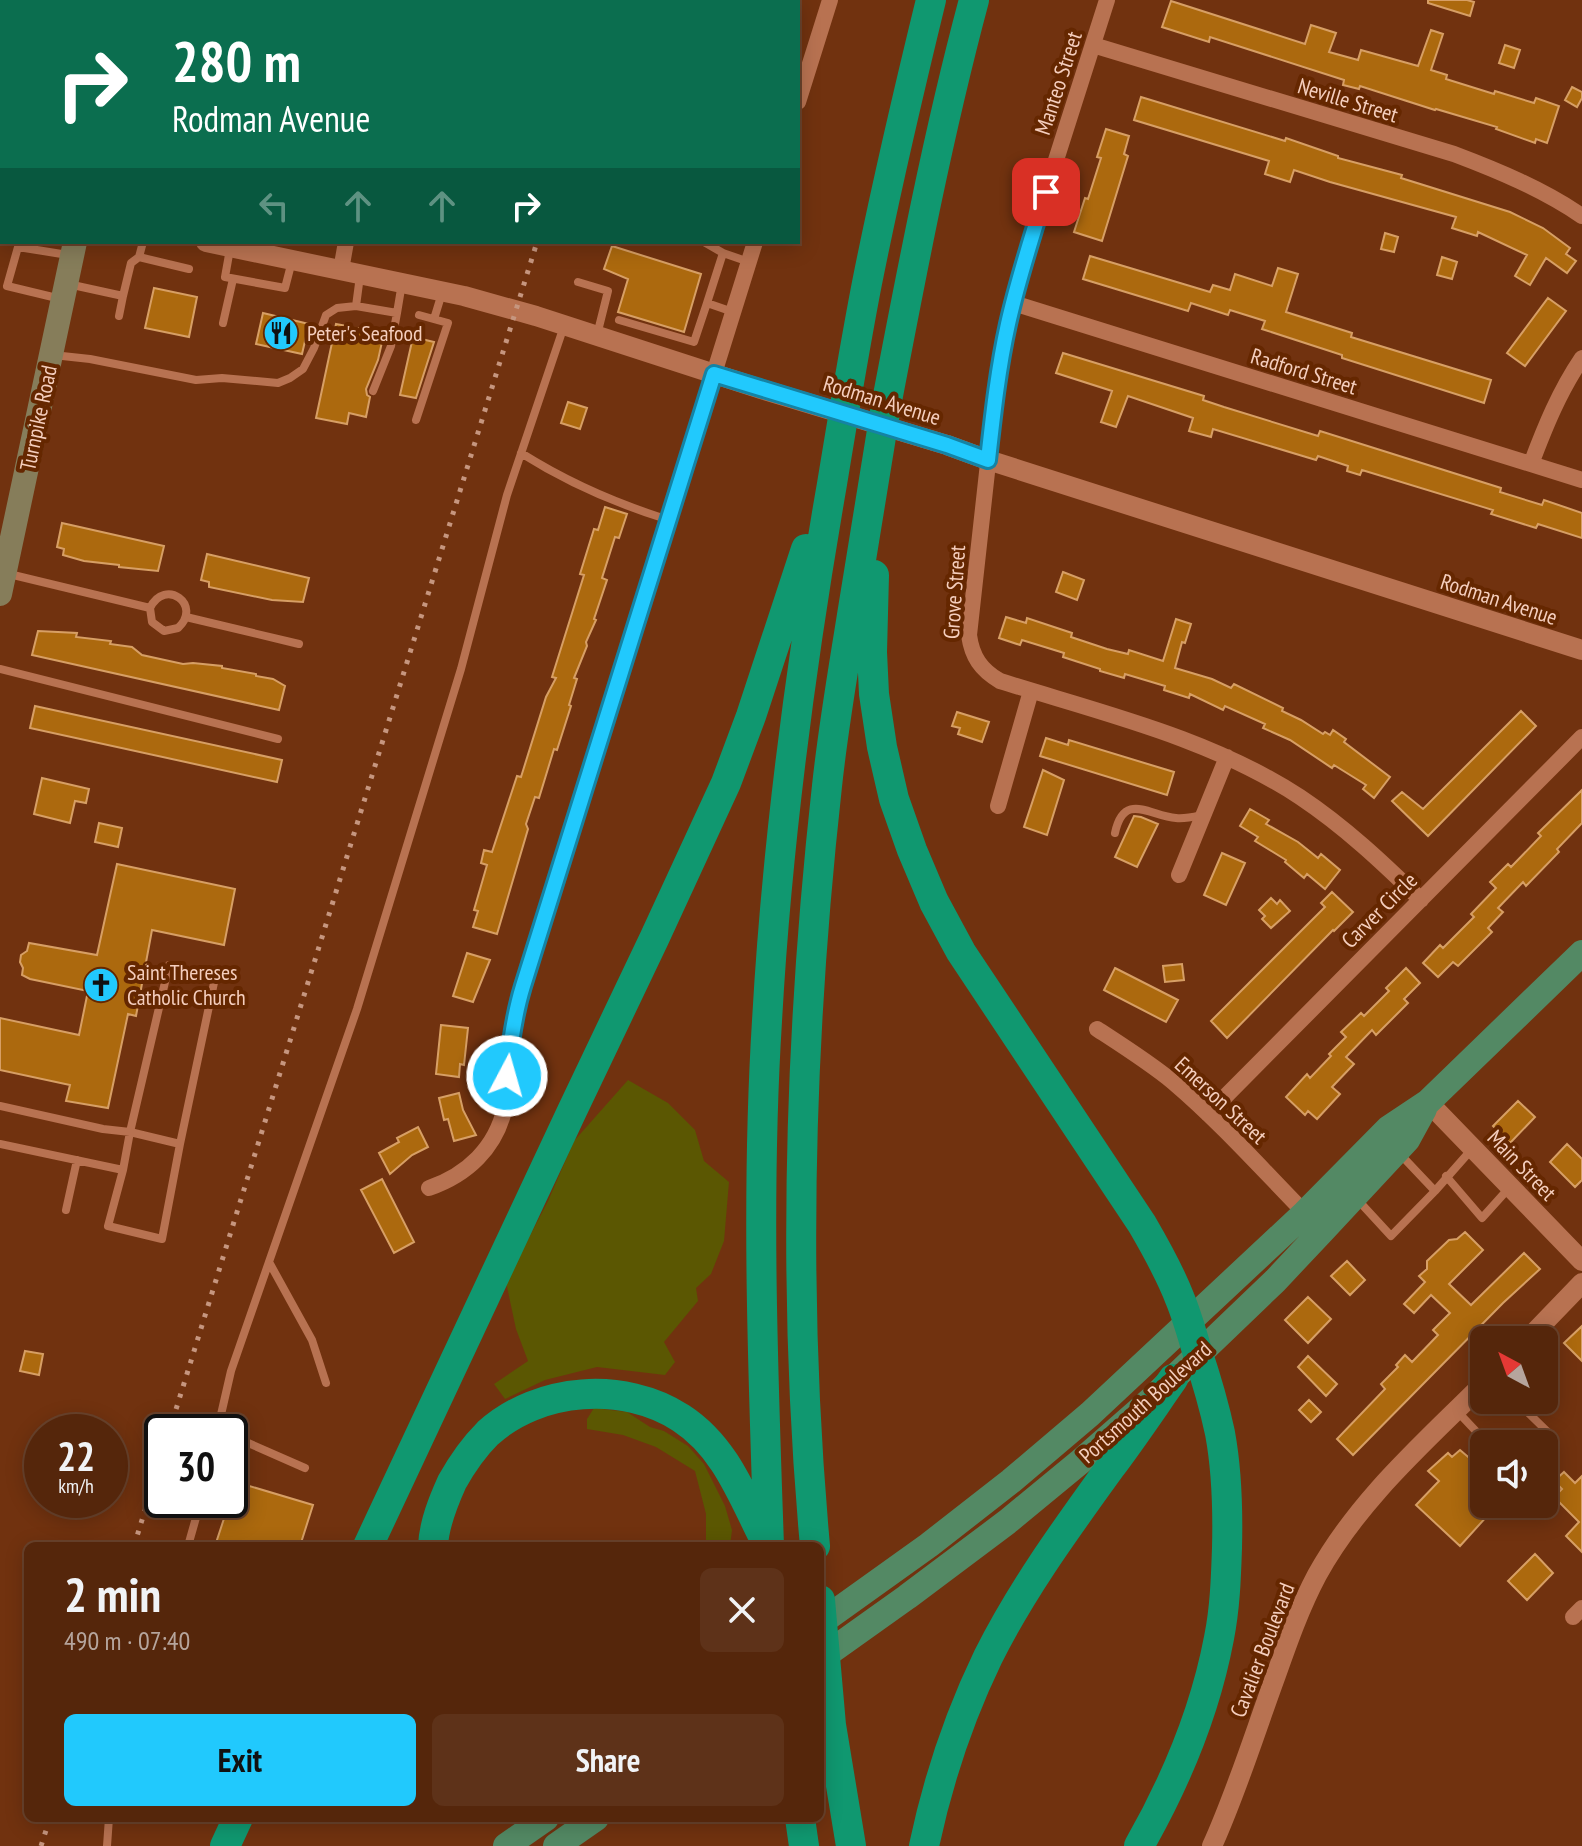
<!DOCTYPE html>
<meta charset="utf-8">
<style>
body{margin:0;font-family:"PT Sans Narrow",sans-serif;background:#5e3219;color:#f1f3f6;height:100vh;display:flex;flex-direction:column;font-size:30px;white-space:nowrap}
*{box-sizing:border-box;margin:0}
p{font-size:26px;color:#b6a59d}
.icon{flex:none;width:44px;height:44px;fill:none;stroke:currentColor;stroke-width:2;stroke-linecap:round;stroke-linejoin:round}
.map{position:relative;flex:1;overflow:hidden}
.details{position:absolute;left:24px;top:1542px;width:800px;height:280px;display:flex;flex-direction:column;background:#55260b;border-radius:12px;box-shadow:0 4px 20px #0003,0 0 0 2px #6b432c}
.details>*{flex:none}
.hud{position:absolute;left:0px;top:0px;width:800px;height:244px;box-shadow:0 4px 20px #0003,0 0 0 2px #6b432c;background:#0b6e4f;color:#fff;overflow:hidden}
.needle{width:52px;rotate:319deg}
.tools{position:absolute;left:1470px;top:1326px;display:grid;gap:16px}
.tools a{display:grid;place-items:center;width:88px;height:88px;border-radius:12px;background:#55260b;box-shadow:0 4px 20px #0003,0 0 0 2px #6b432c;font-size:40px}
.speed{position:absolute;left:24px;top:1414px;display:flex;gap:16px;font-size:40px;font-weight:700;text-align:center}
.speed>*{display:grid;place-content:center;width:104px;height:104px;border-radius:50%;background:#55260b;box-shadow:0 4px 20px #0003,0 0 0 2px #6b432c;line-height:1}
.speed small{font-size:20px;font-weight:400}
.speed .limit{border:4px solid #111;border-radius:12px;background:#fff;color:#111}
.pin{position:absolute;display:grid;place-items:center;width:68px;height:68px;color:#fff;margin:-34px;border-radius:16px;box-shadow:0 4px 12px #0006}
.me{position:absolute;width:88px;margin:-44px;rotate:6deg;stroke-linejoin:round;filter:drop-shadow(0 0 6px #0008)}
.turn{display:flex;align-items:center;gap:28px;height:168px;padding:0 40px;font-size:36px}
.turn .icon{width:104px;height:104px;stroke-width:2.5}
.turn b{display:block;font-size:56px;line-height:68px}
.lanes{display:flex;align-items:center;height:76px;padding:0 40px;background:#0003;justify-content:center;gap:40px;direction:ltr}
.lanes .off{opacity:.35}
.round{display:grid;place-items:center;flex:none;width:84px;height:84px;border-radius:12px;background:#5e3219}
.headline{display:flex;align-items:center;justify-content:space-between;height:136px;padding:0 40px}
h1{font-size:48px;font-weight:600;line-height:60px}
.cta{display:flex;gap:16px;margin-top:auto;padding:16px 40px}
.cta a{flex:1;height:92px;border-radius:12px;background:#21c9fd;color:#111;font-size:32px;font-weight:600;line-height:92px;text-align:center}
.cta a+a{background:#5e3219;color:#f1f3f6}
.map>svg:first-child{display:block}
.green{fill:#5b5702}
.building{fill:#ac690e;stroke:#d79f65;stroke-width:2}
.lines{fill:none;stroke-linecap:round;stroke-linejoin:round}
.service{stroke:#b87251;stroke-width:8}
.minor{stroke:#b87251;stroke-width:16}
.tertiary{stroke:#b87251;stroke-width:20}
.secondary{stroke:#867d5a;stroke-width:24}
.primary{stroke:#538964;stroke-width:26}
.motorway{stroke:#109870;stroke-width:30}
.rail{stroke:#c6967f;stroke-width:5;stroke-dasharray:4 8;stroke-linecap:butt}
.route-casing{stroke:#1583a4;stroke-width:20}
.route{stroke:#21c9fd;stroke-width:14}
.labels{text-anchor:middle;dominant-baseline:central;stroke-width:8;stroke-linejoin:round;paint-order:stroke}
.street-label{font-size:22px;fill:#f5cebd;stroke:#652700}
.poi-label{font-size:22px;fill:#f5cebd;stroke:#652700;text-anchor:start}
</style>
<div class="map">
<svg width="1582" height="1846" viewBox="0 0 1582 1846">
<rect width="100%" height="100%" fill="#71320f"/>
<path class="green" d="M628,1080L668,1103L695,1130L704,1161L729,1182L724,1241L711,1274L696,1288L698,1301L664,1342L675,1362L665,1375L597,1367L545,1380L505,1399L494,1384L528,1361L516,1329L506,1282L548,1201L574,1141Z
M594,1408L627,1412L650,1427L664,1431L688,1446L704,1464L725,1506L732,1530L730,1546H706V1514L695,1471L656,1447L623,1435L587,1429V1419Z"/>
<path class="building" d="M1428,0H1467L1474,2L1470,16L1428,3Z
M1171,1L1305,44L1311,25L1336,33L1329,52L1358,60L1361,50L1418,66L1431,30L1443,34L1431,70L1447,75L1446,79L1494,94L1495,91L1534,103L1536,98L1559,106L1547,143L1536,139L1535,143L1496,129L1497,127L1436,109L1435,110L1360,86L1359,89L1343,85L1344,80L1210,37L1209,42L1162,27Z
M1505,45L1520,50L1514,68L1499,63Z
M1572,87L1582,92V98L1577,107L1565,100Z
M1141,97L1285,141L1286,138L1338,156V158L1402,175L1401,178L1510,212L1543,228L1570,248L1566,254L1576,261L1567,273L1546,258L1530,285L1515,276L1527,255L1478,232L1477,236L1452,228L1456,217L1330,182L1294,170L1290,182L1265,174L1269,161L1134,120Z
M1106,129L1129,136L1124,154L1128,156L1102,241L1074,232L1085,198L1088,199L1101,158L1097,157Z
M1385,233L1398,237L1394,252L1381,249Z
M612,246L701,274L684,332L618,312L628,279L604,269Z
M1090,256L1210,292L1213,285L1230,290L1235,274L1272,286L1278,268L1298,274L1286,312L1352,333L1351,337L1491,380L1484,403L1342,358V355L1262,329L1265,321L1230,310L1228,315L1191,303L1188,311L1083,279Z
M1442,257L1457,262L1452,279L1437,275Z
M154,288L197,297L189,337L145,328Z
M1548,298L1566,311L1525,366L1507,353Z
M263,313L309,324L302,354L256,344Z
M336,324L384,333L378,360L366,389L367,395L370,397L366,417L349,413L347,424L316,418Z
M413,337L434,342L416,398L400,395Z
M1063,353L1204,396L1203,400L1224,407L1318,436L1320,431L1501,488L1500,492L1542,505L1544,500L1582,513V538L1538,524L1536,528L1491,514L1493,510L1362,470L1360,475L1347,471L1348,466L1318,456L1316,460L1213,429L1211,437L1189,431L1193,418L1128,396L1116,427L1101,422L1112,391L1056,373Z
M568,402L587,408L580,429L561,423Z
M605,507L627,514L619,538L615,537L602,578L607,580L594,619L596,620L586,642L587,646L574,678L577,679L569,705L571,706L557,750L554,749L539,798L535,797L526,824L528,829L497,934L473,927L478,911L474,910L487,865L481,863L484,850L492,852L517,776L521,777L546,697L556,678L552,677L584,575L580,574L594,529L598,530Z
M62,523L164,546L158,571L119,567V565L84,561L63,555L64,549L57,547Z
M207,554L309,578L303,602L272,600L209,587V582L201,580Z
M1063,572L1084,580L1077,600L1056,592Z
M1006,617L1026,623L1027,618L1072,633L1071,637L1107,649L1128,654L1129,650L1163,661L1176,619L1191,624L1185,643L1182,642L1175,668L1212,679L1231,688L1234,684L1283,708L1282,711L1301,720L1323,734L1325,732L1330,735L1333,730L1346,739L1344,742L1390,777L1374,798L1363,789L1366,785L1334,765L1332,768L1290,740L1263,728L1265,724L1225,706L1223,710L1190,694L1189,698L1164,690L1165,686L1125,674L1124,678L1100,671V669L1063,657L1064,653L1022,640L1020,645L999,638Z
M38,631L77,633L76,637L111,641L110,644L132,647L142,655L183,664L193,663L222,666V668L256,674V676L273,679L285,686L279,710L32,655Z
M35,706L282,760L277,782L30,728Z
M1521,711L1536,726L1428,836L1392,801L1402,792L1423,809Z
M957,712L989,722L982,742L958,734L960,728L952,726Z
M1046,738L1068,745L1069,740L1174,772L1167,795L1040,756Z
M1043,770L1064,780L1047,835L1024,827Z
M42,778L89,789L86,803L75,801L70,823L34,814Z
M1582,790V823L1557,849L1559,852L1526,886L1523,882L1498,908L1503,912L1488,928L1492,932L1458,966L1453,962L1438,977L1423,963L1440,945L1443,948L1474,917L1471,914L1496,888L1490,882L1508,864L1511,867L1541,836L1538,833Z
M1250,809L1269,820L1266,824L1298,842L1318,858L1321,854L1340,870L1325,889L1307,874L1304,878L1285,862L1286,860L1255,841L1258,837L1240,826Z
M1134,816L1141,817L1158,824L1137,867L1115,857Z
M99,823L122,828L118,847L95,842Z
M1222,853L1245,863L1226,905L1204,895Z
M117,864L235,889L224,945L152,930L136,1016L128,1014L108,1108L66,1101L70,1085L0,1070V1018L79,1035L88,991L30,979L22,975L23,968L20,962L21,955L27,951L29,943L97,955Z
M1332,892L1353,912L1334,931L1333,930L1227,1038L1211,1021L1325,907L1321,903Z
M1271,898L1277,904L1280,900L1290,911L1271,928L1262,919L1265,916L1259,910Z
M467,953L490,960L473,1002L453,996Z
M1182,964L1184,980L1165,982L1163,966Z
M1115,968L1178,1000L1166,1022L1104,990Z
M1406,968L1420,983L1404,999L1408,1003L1376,1035L1372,1030L1346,1057L1354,1064L1332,1087L1340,1094L1317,1119L1308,1111L1305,1115L1286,1097L1307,1074L1310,1078L1331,1056L1329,1054L1346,1037L1341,1032L1361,1013L1364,1016L1389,991L1386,988Z
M441,1025L468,1028L464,1065L460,1064L459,1077L436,1074Z
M459,1093L463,1110L476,1135L454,1141L448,1119L444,1120L439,1098Z
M1518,1101L1535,1117L1510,1143L1493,1126Z
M418,1127L428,1147L412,1155L390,1174L379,1153L399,1142L397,1138Z
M1567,1144L1582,1159V1180L1575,1187L1550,1162Z
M382,1179L414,1242L394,1253L361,1190Z
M1465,1232L1483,1250L1449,1284L1471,1305L1524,1253L1540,1269L1503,1303L1353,1455L1337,1439L1385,1389L1381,1384L1398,1367L1396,1365L1405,1355L1412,1362L1438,1335L1433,1330L1450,1313L1431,1295L1414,1313L1404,1304L1425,1282L1419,1276L1427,1269V1261L1449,1240L1457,1239Z
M1347,1261L1365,1280L1350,1295L1331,1276Z
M1308,1297L1331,1319L1308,1343L1285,1320Z
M1582,1326V1361L1564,1343Z
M25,1351L43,1354L39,1375L20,1371Z
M1308,1356L1337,1384L1326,1396L1298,1367Z
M1309,1400L1321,1412L1311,1422L1299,1410Z
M1460,1450L1480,1467L1470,1477L1484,1490V1504H1498L1460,1546L1416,1505L1439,1481L1428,1471L1448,1453L1452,1457Z
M1564,1472L1575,1483L1582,1476V1552L1566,1536L1579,1522L1554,1497L1562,1489L1554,1481Z
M236,1482L313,1505L300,1546H215Z
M1535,1554L1553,1573L1527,1600L1508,1581Z"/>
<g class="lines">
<path class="service" d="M704,242L723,253L749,262
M230,249L225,277L285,288L292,261
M139,257L189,269
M360,276L356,306L397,313L402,283
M578,282L608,291L597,335
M68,284L123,296L119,316
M123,296L131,263L139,257L143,242
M61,299L7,286L18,247L68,255
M707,303L723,253
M434,319L442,293
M619,320L694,342L707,303L733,312
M223,323L233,279
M53,355L90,359L196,380L222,378L278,383L290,378L303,369L314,348L326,315L337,308L356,306
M373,391L391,346L397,313
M416,420L448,323L419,315
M521,453C567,482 617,504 669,520
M9,574L150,608L152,622L164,631L178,628C203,605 165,577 150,608
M186,617L299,644
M0,669L278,739
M1115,833C1124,791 1150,816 1176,818C1185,819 1193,817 1202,815
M0,1106L103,1129L130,1132L169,965L215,978L180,1144L162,1239L108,1226L123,1170
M0,1144L123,1170L130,1132L180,1144
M1400,1154L1435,1191
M1446,1176L1482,1218L1509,1188
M1356,1198L1391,1236L1435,1191L1472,1149
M66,1210L77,1160
M269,1262L312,1340L326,1383
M1515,1400L1554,1438L1544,1448
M1457,1411L1488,1444
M217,1432L231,1371L357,1009L461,669L507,495L564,326
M230,1435L305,1468
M188,1546L201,1500
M107,1846L109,1818"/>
<path class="minor" d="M1107,0L1027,251L1007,327L996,391L969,635C972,657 981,670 1000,681C1102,713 1210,738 1300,797C1345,827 1383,863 1421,900
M396,2L397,0
M1093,45L1454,154C1499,171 1542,189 1582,216
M798,102L830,0
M341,270L346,242
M1013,303L1582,480
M1531,464C1545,427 1559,392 1582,358
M998,806L1031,691
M1179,875L1227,757
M1097,1029C1123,1046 1150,1063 1173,1082C1220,1122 1262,1169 1305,1213
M1208,1114L1582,737
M429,1188C467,1175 496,1148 505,1107C509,1087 507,1066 509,1046C512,1025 517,1005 523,986L755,242
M1573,1617L1582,1608"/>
<path class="tertiary" d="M0,198H2
M206,242L464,296L536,316L761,389L947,445L988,460L1582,650
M1428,1102L1582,1261
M1527,1340L1582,1283
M1212,1846C1237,1791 1255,1732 1276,1675C1288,1641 1300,1607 1317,1575C1359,1499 1424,1443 1484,1383"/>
<path class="secondary" d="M124,2L125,0
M0,594L75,242"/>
<path class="primary" d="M820,1623L929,1545L1011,1481L1090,1414L1305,1213L1389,1128L1428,1102L1582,953
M820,1659L907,1597L1007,1522L1081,1461L1153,1398L1275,1281L1323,1230L1407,1140L1424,1109
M506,1846L546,1818
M556,1846L596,1818"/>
<path class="motorway" d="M874,575L872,652L874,694L882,747L894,799L912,850L934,902L961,952L1142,1224C1156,1248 1170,1273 1180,1299C1187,1316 1192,1334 1197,1351C1206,1378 1214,1405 1220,1433C1227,1471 1228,1509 1227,1548C1226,1578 1225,1608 1219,1638C1205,1712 1176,1781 1139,1846
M368,1546L572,1111L654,939L726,783L751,716L806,549
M433,1546C434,1524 443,1502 452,1482C462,1464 473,1448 488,1433C539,1387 624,1381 681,1418C724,1446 741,1492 763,1536
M769,1546C763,1371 756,1196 767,1021C777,841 801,662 832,484C843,417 854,350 867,283C886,188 908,94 931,0
M815,1546C792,1294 799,1038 827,786C833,729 843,672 852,615C863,546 874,476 886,406C912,270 938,134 974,0
M820,1600L831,1725L851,1846
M800,1818L804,1846
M225,1846L238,1818
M924,1846C938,1780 959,1717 988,1657C1022,1589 1066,1529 1110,1468C1132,1439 1152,1409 1173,1379"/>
<path class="rail" d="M613,2L614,0
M169,1432L537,242
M134,1546L162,1455
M41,1846L50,1818"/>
</g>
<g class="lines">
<defs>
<path id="route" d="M507,1076C510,1045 514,1015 523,986L714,374L947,445L988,460C993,415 998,369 1008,324C1018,279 1032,236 1046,192"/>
</defs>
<use href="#route" class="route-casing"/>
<use href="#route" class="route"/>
</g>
<defs>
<symbol id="restaurant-disc" viewBox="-11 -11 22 22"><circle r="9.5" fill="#21c9fd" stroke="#652700"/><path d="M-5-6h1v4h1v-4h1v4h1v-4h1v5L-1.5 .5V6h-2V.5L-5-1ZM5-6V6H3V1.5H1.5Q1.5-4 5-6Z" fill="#111"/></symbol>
<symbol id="church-disc" viewBox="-11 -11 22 22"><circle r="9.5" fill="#21c9fd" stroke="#652700"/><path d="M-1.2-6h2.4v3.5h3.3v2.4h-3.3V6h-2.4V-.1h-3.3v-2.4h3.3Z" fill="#111"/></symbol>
</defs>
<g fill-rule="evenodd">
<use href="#restaurant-disc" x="261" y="313" width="40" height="40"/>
<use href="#church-disc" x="81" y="965" width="40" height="40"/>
</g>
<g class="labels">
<g class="street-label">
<text transform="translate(1058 83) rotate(-72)">Manteo Street</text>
<text transform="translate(1348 100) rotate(17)">Neville Street</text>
<text transform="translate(1304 371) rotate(17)">Radford Street</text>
<text transform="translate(882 400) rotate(17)">Rodman Avenue</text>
<text transform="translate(38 418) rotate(-78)">Turnpike Road</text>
<text transform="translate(954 592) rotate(-86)">Grove Street</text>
<text transform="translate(1499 599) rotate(18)">Rodman Avenue</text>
<text transform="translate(1379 910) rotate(-45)">Carver Circle</text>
<text transform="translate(1221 1100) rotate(43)">Emerson Street</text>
<text transform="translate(1522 1165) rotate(46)">Main Street</text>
<text transform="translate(1145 1402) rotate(-42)">Portsmouth Boulevard</text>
<text transform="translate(1262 1650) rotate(-69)">Cavalier Boulevard</text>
</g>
<g class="poi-label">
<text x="307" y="333">Peter's Seafood</text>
<text x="127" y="972">Saint Thereses<tspan x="127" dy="25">Catholic Church</tspan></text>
</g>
</g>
</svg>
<div class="tools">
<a><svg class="needle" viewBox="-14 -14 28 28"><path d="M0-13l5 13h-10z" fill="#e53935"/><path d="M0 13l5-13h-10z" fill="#b6a59d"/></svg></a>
<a><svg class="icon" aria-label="sound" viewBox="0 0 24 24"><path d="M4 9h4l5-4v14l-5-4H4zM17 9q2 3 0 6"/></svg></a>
</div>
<div class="speed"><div>22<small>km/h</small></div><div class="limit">30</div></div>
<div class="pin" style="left:1046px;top:192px;background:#d93025"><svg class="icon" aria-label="arrive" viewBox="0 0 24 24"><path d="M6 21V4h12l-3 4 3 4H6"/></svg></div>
<svg class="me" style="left:507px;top:1076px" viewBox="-20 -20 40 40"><circle r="17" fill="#21c9fd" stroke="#fff" stroke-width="3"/><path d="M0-11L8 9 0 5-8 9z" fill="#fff"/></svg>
<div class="hud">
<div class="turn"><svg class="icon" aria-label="right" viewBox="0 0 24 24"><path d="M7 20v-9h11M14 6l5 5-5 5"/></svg><div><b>280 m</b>Rodman Avenue</div></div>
<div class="lanes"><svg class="icon off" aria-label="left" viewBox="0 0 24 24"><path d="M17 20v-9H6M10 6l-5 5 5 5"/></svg><svg class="icon off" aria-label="ahead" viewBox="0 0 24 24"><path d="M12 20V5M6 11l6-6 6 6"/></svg><svg class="icon off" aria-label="ahead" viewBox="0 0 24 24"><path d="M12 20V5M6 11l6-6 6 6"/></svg><svg class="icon" aria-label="right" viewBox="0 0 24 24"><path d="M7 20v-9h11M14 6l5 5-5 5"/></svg></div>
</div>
<section class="details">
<div class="headline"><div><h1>2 min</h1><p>490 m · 07:40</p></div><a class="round"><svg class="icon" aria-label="close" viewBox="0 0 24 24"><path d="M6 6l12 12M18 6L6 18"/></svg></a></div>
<div class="cta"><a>Exit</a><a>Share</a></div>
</section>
</div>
